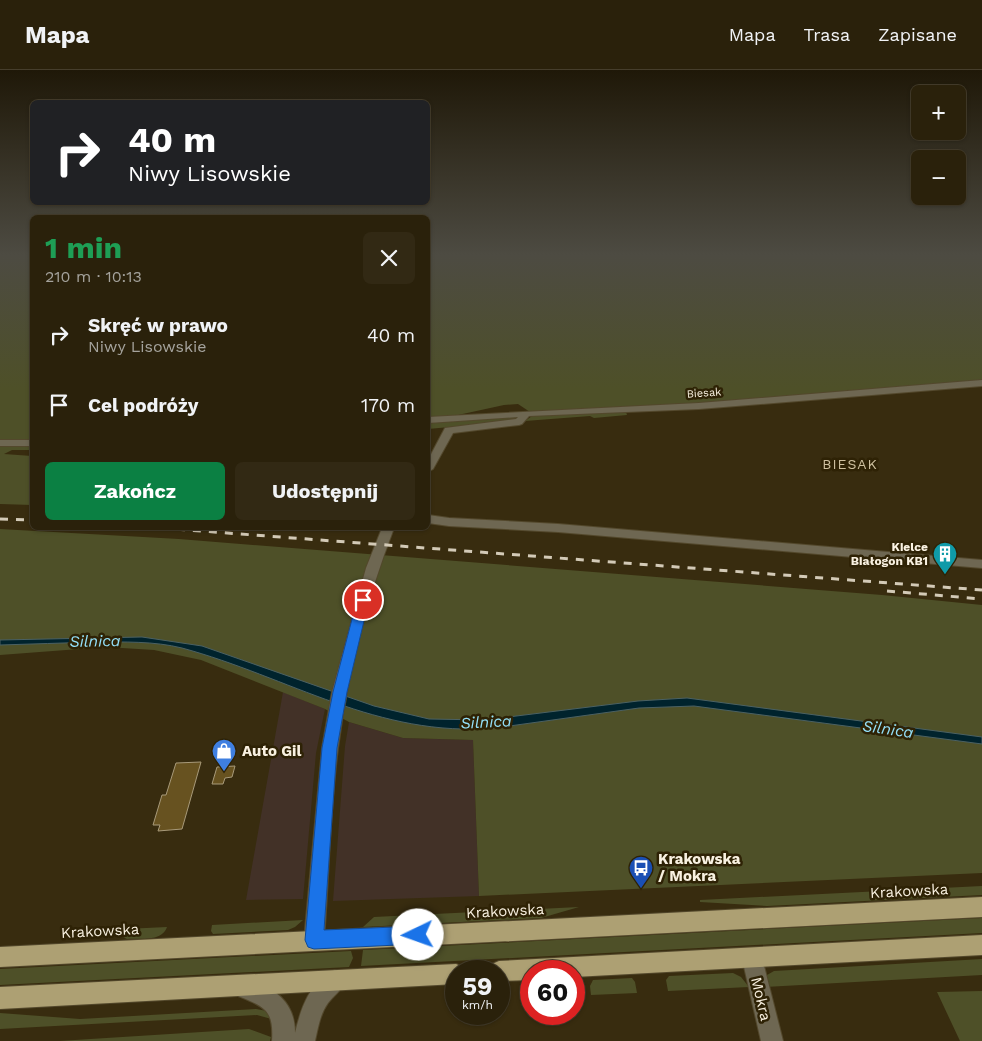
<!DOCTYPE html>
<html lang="pl">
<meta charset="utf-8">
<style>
body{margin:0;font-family:"Work Sans",sans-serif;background:#322914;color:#f1f3f6;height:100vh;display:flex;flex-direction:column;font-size:19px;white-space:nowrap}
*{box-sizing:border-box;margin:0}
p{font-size:16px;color:#a5a39d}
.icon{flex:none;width:28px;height:28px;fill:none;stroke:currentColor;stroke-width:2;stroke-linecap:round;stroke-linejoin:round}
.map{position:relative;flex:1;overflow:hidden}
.drawer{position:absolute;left:30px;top:145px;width:400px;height:315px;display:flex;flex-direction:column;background:#2a210b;border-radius:8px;box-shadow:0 1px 4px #0004,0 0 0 1px #463e2c}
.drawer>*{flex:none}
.guide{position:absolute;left:30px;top:30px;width:400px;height:105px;border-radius:8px;box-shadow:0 1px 4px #0004,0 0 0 1px #463e2c;background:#202124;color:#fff;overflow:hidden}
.controls{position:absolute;left:911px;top:15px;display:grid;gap:10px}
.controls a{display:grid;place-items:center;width:55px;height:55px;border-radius:8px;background:#2a210b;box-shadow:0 1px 4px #0004,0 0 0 1px #463e2c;font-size:25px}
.speed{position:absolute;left:445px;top:890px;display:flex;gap:10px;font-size:25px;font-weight:700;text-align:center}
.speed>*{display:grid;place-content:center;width:65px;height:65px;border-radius:50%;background:#2a210b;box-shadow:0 1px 4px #0004,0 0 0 1px #463e2c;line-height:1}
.speed small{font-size:12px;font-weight:400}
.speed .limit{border:8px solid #d22;background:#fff;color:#111}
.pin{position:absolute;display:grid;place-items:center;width:42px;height:42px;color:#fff;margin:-21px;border:2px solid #fff;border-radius:50%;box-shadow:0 1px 5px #0007}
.me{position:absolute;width:55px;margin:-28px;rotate:267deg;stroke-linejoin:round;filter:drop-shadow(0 0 4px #0008)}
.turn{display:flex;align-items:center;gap:18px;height:105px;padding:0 15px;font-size:22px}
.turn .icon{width:65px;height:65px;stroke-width:2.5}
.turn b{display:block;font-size:35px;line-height:42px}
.round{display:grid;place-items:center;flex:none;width:52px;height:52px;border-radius:8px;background:#322914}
.head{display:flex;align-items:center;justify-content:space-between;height:85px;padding:0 15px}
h1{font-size:30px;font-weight:700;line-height:38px;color:#1e9e55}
.button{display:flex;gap:10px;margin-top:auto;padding:10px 15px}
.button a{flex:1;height:58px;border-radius:8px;background:#0b8043;color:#fff;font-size:20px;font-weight:700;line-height:58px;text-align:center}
.button a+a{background:#322914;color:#f1f3f6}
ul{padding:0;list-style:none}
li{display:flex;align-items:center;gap:15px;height:70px;padding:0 15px}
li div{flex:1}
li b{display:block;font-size:19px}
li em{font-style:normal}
header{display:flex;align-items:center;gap:30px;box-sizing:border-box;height:70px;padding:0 25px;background:#2a210b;border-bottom:1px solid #463e2c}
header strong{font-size:24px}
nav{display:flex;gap:28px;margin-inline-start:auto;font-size:18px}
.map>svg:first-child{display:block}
.commercial{fill:#423127}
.green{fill:#4e5028}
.water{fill:#00232d;stroke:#4b6163}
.building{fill:#675220;stroke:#a89a7a}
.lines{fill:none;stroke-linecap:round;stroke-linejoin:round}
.street-casing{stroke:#53482c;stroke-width:2}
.primary-casing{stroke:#53482c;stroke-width:2}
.street{fill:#6e6752;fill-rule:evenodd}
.primary{fill:#ada073;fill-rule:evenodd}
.rail{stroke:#d3cab7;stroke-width:3;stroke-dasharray:8 8;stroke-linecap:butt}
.route{fill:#1a73e8;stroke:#114b97}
.labels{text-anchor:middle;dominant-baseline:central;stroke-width:5;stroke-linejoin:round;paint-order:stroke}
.far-street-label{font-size:11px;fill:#f9f1e1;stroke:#2e2205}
.poi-label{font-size:12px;font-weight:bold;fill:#f9f1e1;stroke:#2e2205;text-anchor:end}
.neighbourhood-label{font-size:14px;letter-spacing:1px;fill:#cec09f;stroke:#2e2205}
.near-poi-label{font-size:15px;font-weight:bold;fill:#f9f1e1;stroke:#2e2205;text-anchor:start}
.near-street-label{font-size:15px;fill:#f9f1e1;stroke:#2e2205}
.near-water-label{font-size:16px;font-style:italic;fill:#94e0f9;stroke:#2e2205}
</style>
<header>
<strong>Mapa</strong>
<nav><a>Mapa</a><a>Trasa</a><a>Zapisane</a></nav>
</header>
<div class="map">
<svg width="982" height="971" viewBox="0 0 982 971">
<rect width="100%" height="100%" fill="#382c0f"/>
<path class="commercial" d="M283,622L325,639L316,683L303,829L246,830Z
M349,652L403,668L473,670L479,826L333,831L345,676Z"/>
<path class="green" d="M0,184H32V371H14L8,374H32V380H12L4,384L32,386V435L0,434Z
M428,184H982V311L631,338L530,342L518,334L504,335L458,345L428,349Z
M626,342L627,345L594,348L590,346L525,351L532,346Z
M514,346L518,348L516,351L428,359V352Z
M0,459L179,469L882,525L982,535V803L479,826L473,670L403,668L349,652L325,639L201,590L154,580L106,577L0,585Z
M982,816V825L767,836L700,832V830Z
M579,837L541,848L363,857L374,847Z
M982,848V863L361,896L363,880Z
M303,850L295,857L288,860L213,864L211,861L212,855Z
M167,857C162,872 140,868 127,869L123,867L125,859Z
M351,881L353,888L349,897L0,915V899Z
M982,889V905L765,917L767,905L774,901Z
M733,903L741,907L749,917L668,921L666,910L669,906Z
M632,908L635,912L637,923L591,925L590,916L593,910Z
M982,921V971H960L937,922Z
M256,939L267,941L275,950L257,945L0,959V943L80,949Z
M249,959L271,967L270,971H59Z"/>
<path class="water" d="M142,567L202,576L374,636L429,649L484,650L638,631L687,628L982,667V674L694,636L639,638L495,658C378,668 289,607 182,578C154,571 124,572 95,572C63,573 32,574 0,575V570Z"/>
<path class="building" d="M201,692L182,759L158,761L160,755H153L162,725H166L176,693Z
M235,696L232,707L225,708L223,714H212L217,697Z"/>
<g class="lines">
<defs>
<path id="street" d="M982,310V316L699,339L529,346L522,354L519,355L453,363L433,399L428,402V390L445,358L516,349L518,347L428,353V347L699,333Z
M0,370H32V376H0Z
M428,445L449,448L558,454L982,490V498L558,462L449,456L428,453Z
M382,458H394C367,528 348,603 338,678C330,741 329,806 324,870L321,877L314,880L307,877L304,870L322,678L332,622L366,498Z
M752,878L759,881L762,888L783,971H761L742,888L745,881Z
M335,900L342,904L346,911C342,920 334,925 328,933C320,944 318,958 315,971H272C274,940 265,937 238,926L235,918L238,910L246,907C273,918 295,930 295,963C301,938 310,911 335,900Z"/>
<path id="primary" d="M982,827V847L0,897V877Z
M982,865V885L574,907V901H531V910L499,911V901H489L492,894L499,891Z
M456,894L463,897L465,901H456V914L0,939V917Z"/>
</defs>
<use href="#street" class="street-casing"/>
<use href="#primary" class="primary-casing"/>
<use href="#street" class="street"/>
<use href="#primary" class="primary"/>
<path class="rail" d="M0,449L32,450
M161,458L982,520
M887,521L982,529"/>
</g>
<linearGradient id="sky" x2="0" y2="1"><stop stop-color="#1f1808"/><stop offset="0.58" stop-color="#4d4b42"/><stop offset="1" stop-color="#4d4b42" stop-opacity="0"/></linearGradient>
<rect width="982" height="319" fill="url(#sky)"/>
<path class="route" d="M363,526L369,530L347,622L337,678L324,860L418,856L425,859L427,865L425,872L418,874L314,879L308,877L305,870L322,678L333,622L357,530Z"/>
<defs>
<symbol id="building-pin" viewBox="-11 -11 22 30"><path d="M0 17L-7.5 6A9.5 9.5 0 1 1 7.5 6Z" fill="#0f9aa8" stroke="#2e2205"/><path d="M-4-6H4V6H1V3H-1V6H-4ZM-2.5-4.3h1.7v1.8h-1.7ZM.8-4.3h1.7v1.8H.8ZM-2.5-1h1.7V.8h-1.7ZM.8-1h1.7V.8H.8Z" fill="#fff"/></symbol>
<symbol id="shop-pin" viewBox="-11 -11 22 30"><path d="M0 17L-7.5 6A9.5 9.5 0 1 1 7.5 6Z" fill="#3f7fe0" stroke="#2e2205"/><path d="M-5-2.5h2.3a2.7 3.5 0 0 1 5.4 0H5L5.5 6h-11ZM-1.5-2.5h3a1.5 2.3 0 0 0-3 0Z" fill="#fff"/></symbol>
<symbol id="bus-pin" viewBox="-11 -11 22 30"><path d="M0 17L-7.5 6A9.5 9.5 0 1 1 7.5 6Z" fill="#1a4fb4" stroke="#2e2205"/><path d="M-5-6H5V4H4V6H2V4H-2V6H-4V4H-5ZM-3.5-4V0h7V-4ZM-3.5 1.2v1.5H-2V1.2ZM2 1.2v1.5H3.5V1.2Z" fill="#fff"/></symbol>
</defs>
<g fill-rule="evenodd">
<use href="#building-pin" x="931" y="470" width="28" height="38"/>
<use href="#shop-pin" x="210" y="667" width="28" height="38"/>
<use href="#bus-pin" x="627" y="784" width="28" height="38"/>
</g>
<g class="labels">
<g class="far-street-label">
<text transform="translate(704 323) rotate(-4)">Biesak</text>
</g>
<g class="poi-label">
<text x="928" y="477">Kielce<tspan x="928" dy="14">Białogon KB1</tspan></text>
</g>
<g class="neighbourhood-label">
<text x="850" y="394">BIESAK</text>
</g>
<g class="near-poi-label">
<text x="242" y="681">Auto Gil</text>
<text x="658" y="789">Krakowska<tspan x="658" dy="17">/ Mokra</tspan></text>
</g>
<g class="near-street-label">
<text transform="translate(909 821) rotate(-3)">Krakowska</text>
<text transform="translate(505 841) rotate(-3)">Krakowska</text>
<text transform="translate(100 861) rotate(-3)">Krakowska</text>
<text transform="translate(761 929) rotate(77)">Mokra</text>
</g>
<g class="near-water-label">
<text transform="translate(95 571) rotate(-1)">Silnica</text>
<text transform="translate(486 652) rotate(-3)">Silnica</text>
<text transform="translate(888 659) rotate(8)">Silnica</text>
</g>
</g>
</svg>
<div class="controls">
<a>+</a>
<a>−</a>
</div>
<div class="speed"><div>59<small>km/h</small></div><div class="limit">60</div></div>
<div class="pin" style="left:363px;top:530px;background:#d93025"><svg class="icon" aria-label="arrive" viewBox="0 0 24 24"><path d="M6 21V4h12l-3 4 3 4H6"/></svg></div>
<svg class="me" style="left:418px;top:865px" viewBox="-20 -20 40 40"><circle r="19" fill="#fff"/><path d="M0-13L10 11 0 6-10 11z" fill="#1a73e8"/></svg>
<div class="guide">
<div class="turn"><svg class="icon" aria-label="right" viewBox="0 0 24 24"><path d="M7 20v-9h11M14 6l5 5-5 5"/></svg><div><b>40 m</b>Niwy Lisowskie</div></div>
</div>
<section class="drawer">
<div class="head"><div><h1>1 min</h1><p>210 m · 10:13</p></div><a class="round"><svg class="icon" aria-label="close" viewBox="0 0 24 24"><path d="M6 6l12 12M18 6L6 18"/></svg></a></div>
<ul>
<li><svg class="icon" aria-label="right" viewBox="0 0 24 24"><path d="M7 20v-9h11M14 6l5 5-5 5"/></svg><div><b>Skręć w prawo</b><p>Niwy Lisowskie</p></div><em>40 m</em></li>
<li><svg class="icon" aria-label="arrive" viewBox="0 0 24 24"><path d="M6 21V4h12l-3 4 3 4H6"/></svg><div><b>Cel podróży</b></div><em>170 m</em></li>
</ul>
<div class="button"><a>Zakończ</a><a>Udostępnij</a></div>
</section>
</div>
